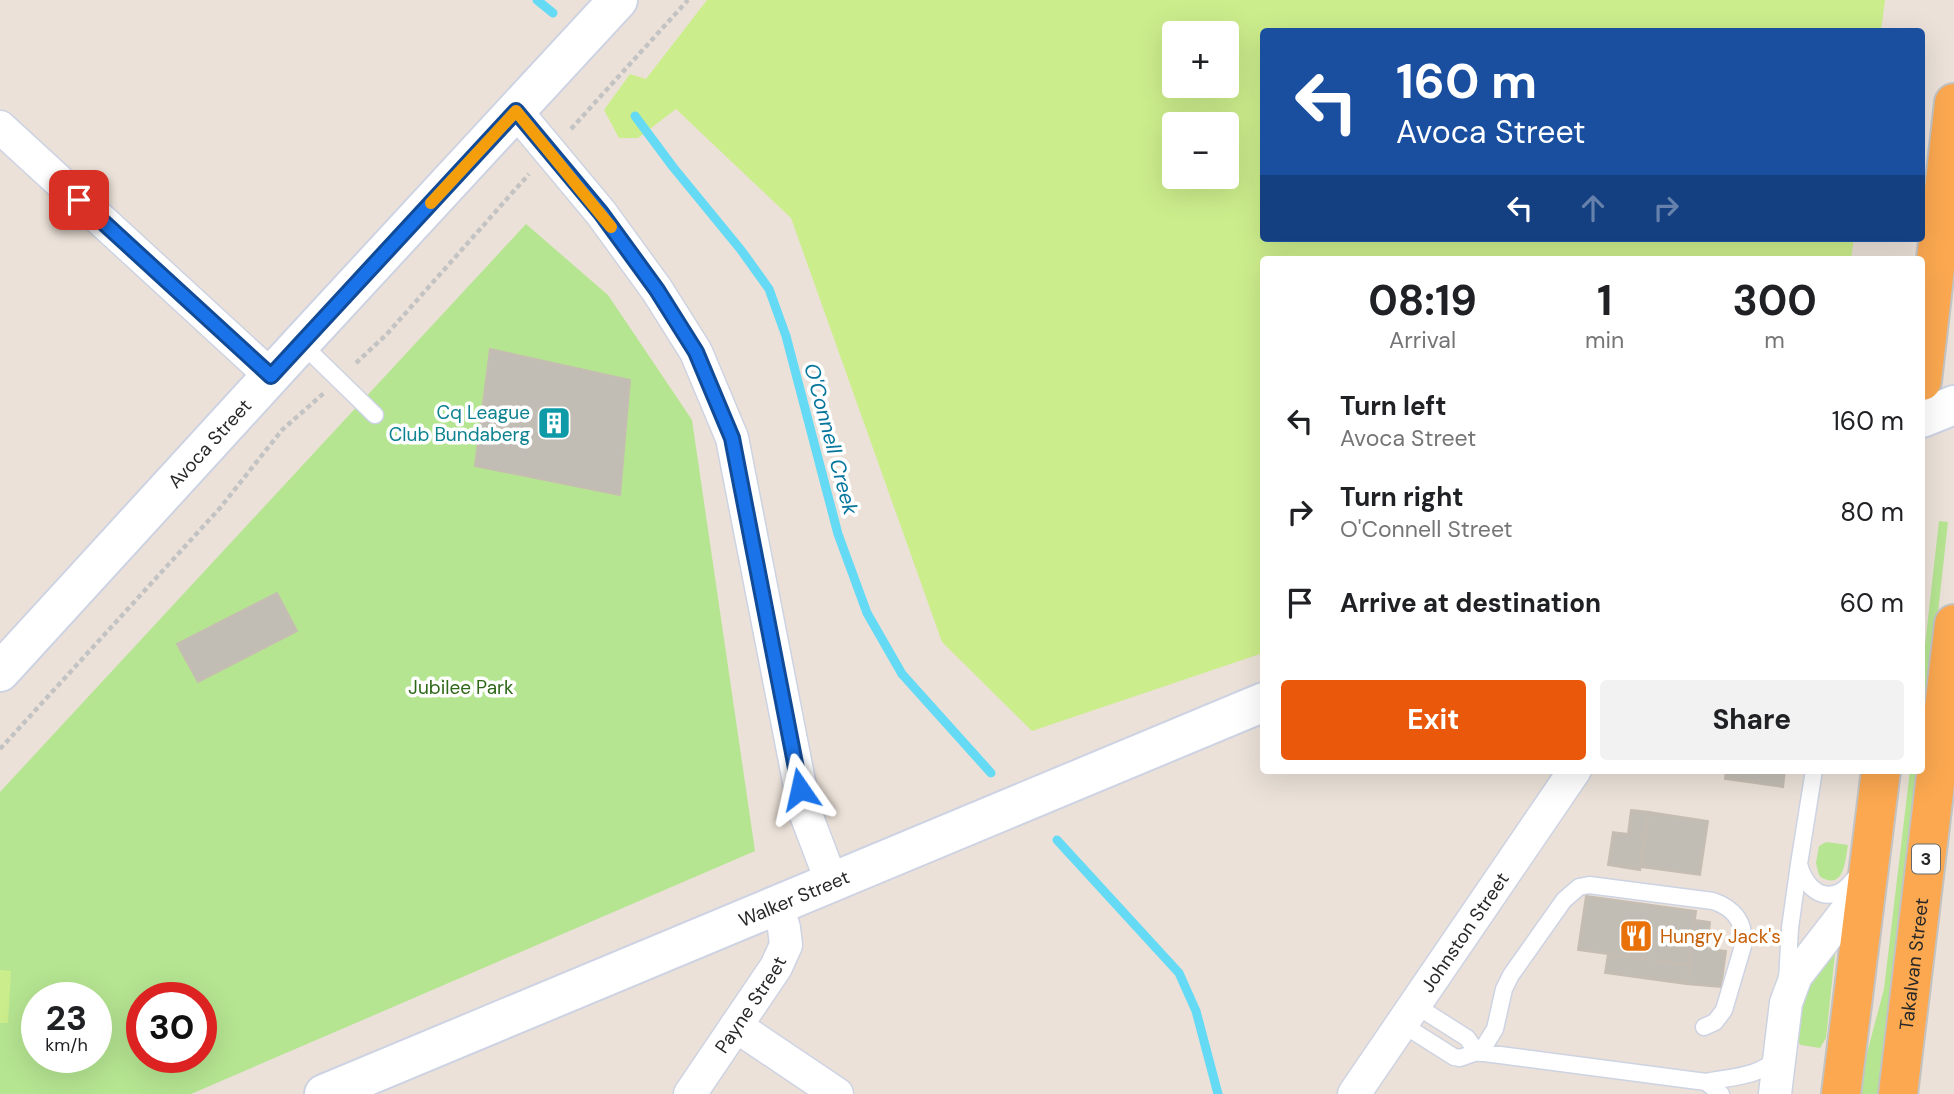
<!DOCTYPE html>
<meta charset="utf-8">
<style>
body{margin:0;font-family:"DM Sans",sans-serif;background:#f2f2f2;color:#202124;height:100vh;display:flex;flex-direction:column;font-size:26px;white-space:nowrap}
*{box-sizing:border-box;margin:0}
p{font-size:23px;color:#757577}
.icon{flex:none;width:38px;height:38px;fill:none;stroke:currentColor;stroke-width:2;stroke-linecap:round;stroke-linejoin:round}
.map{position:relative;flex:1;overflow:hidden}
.panel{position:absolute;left:1260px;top:256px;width:665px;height:518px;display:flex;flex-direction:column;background:#fff;border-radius:7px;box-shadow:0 7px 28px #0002}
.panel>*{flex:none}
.top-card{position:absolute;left:1260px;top:28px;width:665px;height:214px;border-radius:7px;box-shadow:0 7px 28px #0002;background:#1a4fa0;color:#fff;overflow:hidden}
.fabs{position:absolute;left:1162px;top:21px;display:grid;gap:14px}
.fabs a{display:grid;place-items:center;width:77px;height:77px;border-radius:7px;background:#fff;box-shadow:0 7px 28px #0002;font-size:35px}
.speed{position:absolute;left:21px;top:982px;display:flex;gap:14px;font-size:35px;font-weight:700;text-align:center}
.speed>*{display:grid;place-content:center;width:91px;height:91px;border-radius:50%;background:#fff;box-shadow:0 7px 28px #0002;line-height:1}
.speed small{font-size:18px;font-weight:400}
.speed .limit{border:10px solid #d22;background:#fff;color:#111}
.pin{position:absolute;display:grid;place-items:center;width:60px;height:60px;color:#fff;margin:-30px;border-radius:14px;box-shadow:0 4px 10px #0006}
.me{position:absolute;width:77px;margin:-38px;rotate:349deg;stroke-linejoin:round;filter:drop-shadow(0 0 5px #0008)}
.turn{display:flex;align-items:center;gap:24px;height:147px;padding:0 21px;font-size:32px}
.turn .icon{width:91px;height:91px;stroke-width:2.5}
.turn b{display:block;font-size:49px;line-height:60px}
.lanes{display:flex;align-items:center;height:66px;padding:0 21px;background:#0003;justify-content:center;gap:35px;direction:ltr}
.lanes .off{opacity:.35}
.eta{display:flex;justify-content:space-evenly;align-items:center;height:119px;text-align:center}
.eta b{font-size:42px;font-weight:700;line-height:49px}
.cta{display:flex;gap:14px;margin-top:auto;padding:14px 21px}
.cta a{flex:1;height:80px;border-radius:7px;background:#ea580c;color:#fff;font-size:28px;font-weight:700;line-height:80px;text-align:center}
.cta a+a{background:#f2f2f2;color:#202124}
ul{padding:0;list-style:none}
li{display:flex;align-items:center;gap:21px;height:91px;padding:0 21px}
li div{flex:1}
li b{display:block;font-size:26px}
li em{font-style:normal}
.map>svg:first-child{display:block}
.green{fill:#b5e591;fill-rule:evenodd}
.pitch{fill:#cced8c;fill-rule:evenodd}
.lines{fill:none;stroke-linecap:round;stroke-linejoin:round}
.stream{stroke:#65daf4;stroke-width:9}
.building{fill:#c2bdb4;stroke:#c6bdb2;stroke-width:2}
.service-casing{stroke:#cdd3e2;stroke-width:19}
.minor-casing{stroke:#cdd3e2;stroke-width:35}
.tertiary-casing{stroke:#cdd3e2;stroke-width:42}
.trunk-casing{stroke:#c3c3c3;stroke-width:42}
.path{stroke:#c3c3c3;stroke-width:4.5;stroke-dasharray:5 3.5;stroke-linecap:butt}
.service{stroke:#fff;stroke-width:16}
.minor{stroke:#fff;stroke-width:32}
.tertiary{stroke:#fff;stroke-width:38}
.trunk{stroke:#fba850;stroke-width:38}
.route-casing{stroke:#114b97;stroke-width:18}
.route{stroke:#1a73e8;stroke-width:12}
.slow{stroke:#f59e0b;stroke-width:12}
.labels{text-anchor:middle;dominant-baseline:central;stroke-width:7;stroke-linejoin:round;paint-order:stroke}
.shield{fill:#fff;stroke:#686868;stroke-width:2}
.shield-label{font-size:18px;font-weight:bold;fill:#282828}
.culture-label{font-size:19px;fill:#0d838f;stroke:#fff;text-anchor:end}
.street-label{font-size:19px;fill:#282828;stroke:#fff}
.park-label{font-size:19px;fill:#2d6716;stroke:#fff}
.food-label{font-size:19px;fill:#c56008;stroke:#fff;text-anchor:start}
.water-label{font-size:21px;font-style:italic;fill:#07769d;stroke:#fff}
</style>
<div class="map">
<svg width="1954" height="1094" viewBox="0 0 1954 1094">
<rect width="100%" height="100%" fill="#ebe1d8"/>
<path class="green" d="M526,224L608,295L692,420L755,851L191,1094H0V792ZM37,998H96V1057H37ZM142,998H201V1057H142Z
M1939,521L1948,522L1922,756V672Z
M1910,770H1920L1882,1094H1861L1867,1053L1884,989Z
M1826,842L1848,845C1845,860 1845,889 1822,878L1819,875L1816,863L1819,846Z
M1836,945L1826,1038L1820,1048L1801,1045L1798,1042L1800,1009L1809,981Z"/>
<path class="pitch" d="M707,0H1885L1881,31L1264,32V238H1854L1851,259H1264L1263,653L1032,731L942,642L791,218L676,109L638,138H619L604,110L630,74L646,79ZM1174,33H1227V86H1174ZM1174,124H1227V177H1174Z
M0,970L11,971L8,1023H0Z"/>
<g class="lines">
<path class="stream" d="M537,0L553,13
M635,116L673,167L741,250L769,289L786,336L838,534L867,613L902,674L991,773
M1057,840L1179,973L1196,1011L1218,1094"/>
</g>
<path class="building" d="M490,349L630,380L620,495L475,466Z
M277,593L297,631L198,682L177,644Z
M1726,770H1785L1783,787L1725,779Z
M1631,810L1649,812L1640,870L1608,865L1613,832L1628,834Z
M1649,812L1708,821L1700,875L1640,867Z
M1586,896L1696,911L1689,965L1578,950Z
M1695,920L1710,922L1707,949L1691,946Z
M1691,946L1726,951L1721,987L1687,984Z
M1608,954L1689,965L1687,984L1605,973Z"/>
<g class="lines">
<defs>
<path id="service" d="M301,343L375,415
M1799,864L1814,770
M1787,980L1790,928L1799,864C1807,895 1833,907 1854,879
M1415,1005L1467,1038L1477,1052
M1402,1024L1454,1057L1460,1058L1477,1052L1706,1082
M1480,1053L1495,1029L1504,989L1511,975L1564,900L1579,887L1589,885L1713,901C1734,908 1746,923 1743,946L1724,1010L1715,1022L1704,1027
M1721,1094L1706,1082C1729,1077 1763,1077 1778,1056"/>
<g id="minor">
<path d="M516,111L601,213L657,290L696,352L732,438L805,812L832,883"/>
<path d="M0,127L271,376"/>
<path d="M736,1026L837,1094"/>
<path id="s1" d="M690,1094L776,967L786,945L784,928L777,906"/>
<path id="s2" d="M1354,1094L1575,770"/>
<path d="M1775,1094L1786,1003L1796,976L1868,883"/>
</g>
<g id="tertiary">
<path d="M1922,418L1954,405"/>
<path id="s3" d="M0,672L301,343L618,0"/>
<path id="s4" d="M324,1094L1264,702"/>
</g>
<g id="trunk">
<path d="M1922,381L1954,103"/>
<path d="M1841,1094L1881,770"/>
<path id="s5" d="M1898,1094L1954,624"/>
</g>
</defs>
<use href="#service" class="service-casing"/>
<use href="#minor" class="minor-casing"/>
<use href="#tertiary" class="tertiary-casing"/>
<use href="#trunk" class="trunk-casing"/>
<path class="path" d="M571,129L688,0
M356,363L387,334L529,174
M0,749L220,508L282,430L324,393"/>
<use href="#service" class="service"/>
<use href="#minor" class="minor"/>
<use href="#tertiary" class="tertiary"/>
<use href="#trunk" class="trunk"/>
</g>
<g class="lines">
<defs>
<path id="route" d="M79,200L271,376L516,111L601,213L657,290L696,352L732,438L800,789"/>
</defs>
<use href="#route" class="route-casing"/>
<use href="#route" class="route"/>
<path class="slow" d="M431,203L516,111L611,227"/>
</g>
<defs>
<symbol id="building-square" viewBox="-11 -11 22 22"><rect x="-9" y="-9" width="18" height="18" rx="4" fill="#0f9aa8" stroke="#fff"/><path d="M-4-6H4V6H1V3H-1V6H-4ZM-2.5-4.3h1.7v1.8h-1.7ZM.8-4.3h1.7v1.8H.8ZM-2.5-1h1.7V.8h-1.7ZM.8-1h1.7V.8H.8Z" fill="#fff"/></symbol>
<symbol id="restaurant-square" viewBox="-11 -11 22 22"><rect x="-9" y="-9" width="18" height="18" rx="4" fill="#e8710a" stroke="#fff"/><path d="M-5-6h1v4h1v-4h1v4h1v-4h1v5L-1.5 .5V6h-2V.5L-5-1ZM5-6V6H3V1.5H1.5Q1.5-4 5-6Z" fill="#fff"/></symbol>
</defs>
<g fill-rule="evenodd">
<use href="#building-square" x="535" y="404" width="38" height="38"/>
<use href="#restaurant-square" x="1617" y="917" width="38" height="38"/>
</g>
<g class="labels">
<rect class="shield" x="1912" y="844.5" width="28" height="29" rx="5"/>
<g class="shield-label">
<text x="1926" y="859">3</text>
</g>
<g class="culture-label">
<text x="530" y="412">Cq League<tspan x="530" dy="22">Club Bundaberg</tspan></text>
</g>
<g class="street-label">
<text stroke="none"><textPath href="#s3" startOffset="310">Avoca Street</textPath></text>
<text stroke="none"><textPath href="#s4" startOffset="509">Walker Street</textPath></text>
<text stroke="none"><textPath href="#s2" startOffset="196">Johnston Street</textPath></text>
<text stroke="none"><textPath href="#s5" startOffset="131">Takalvan Street</textPath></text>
<text stroke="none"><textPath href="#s1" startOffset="108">Payne Street</textPath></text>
</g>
<g class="park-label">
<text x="461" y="687">Jubilee Park</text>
</g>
<g class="food-label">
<text x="1660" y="936">Hungry Jack's</text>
</g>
<g class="water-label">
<text transform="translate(831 439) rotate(75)">O'Connell Creek</text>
</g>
</g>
</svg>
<div class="fabs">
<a>+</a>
<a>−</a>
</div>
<div class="speed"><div>23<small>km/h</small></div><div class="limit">30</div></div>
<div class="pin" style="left:79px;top:200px;background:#d93025"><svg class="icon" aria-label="arrive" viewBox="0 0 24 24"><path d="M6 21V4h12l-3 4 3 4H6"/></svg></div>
<svg class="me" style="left:800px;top:789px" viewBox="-20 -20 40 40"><path d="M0-17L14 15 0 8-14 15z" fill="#1a73e8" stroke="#fff" stroke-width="4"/></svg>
<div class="top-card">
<div class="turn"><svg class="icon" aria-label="left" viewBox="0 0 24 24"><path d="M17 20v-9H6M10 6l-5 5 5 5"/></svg><div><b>160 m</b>Avoca Street</div></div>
<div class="lanes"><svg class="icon" aria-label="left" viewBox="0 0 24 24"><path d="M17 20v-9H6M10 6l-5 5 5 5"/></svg><svg class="icon off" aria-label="ahead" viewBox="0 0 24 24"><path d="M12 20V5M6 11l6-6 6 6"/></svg><svg class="icon off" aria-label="right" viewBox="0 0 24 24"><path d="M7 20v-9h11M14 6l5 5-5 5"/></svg></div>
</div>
<section class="panel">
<div class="eta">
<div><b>08:19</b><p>Arrival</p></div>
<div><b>1</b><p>min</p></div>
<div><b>300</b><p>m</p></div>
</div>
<ul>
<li><svg class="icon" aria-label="left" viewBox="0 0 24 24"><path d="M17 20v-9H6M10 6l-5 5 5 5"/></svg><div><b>Turn left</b><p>Avoca Street</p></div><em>160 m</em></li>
<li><svg class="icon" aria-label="right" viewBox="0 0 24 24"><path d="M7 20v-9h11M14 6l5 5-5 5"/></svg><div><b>Turn right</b><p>O'Connell Street</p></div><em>80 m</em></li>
<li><svg class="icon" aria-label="arrive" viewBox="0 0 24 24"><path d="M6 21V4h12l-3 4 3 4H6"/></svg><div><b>Arrive at destination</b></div><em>60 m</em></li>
</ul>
<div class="cta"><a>Exit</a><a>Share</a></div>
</section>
</div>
